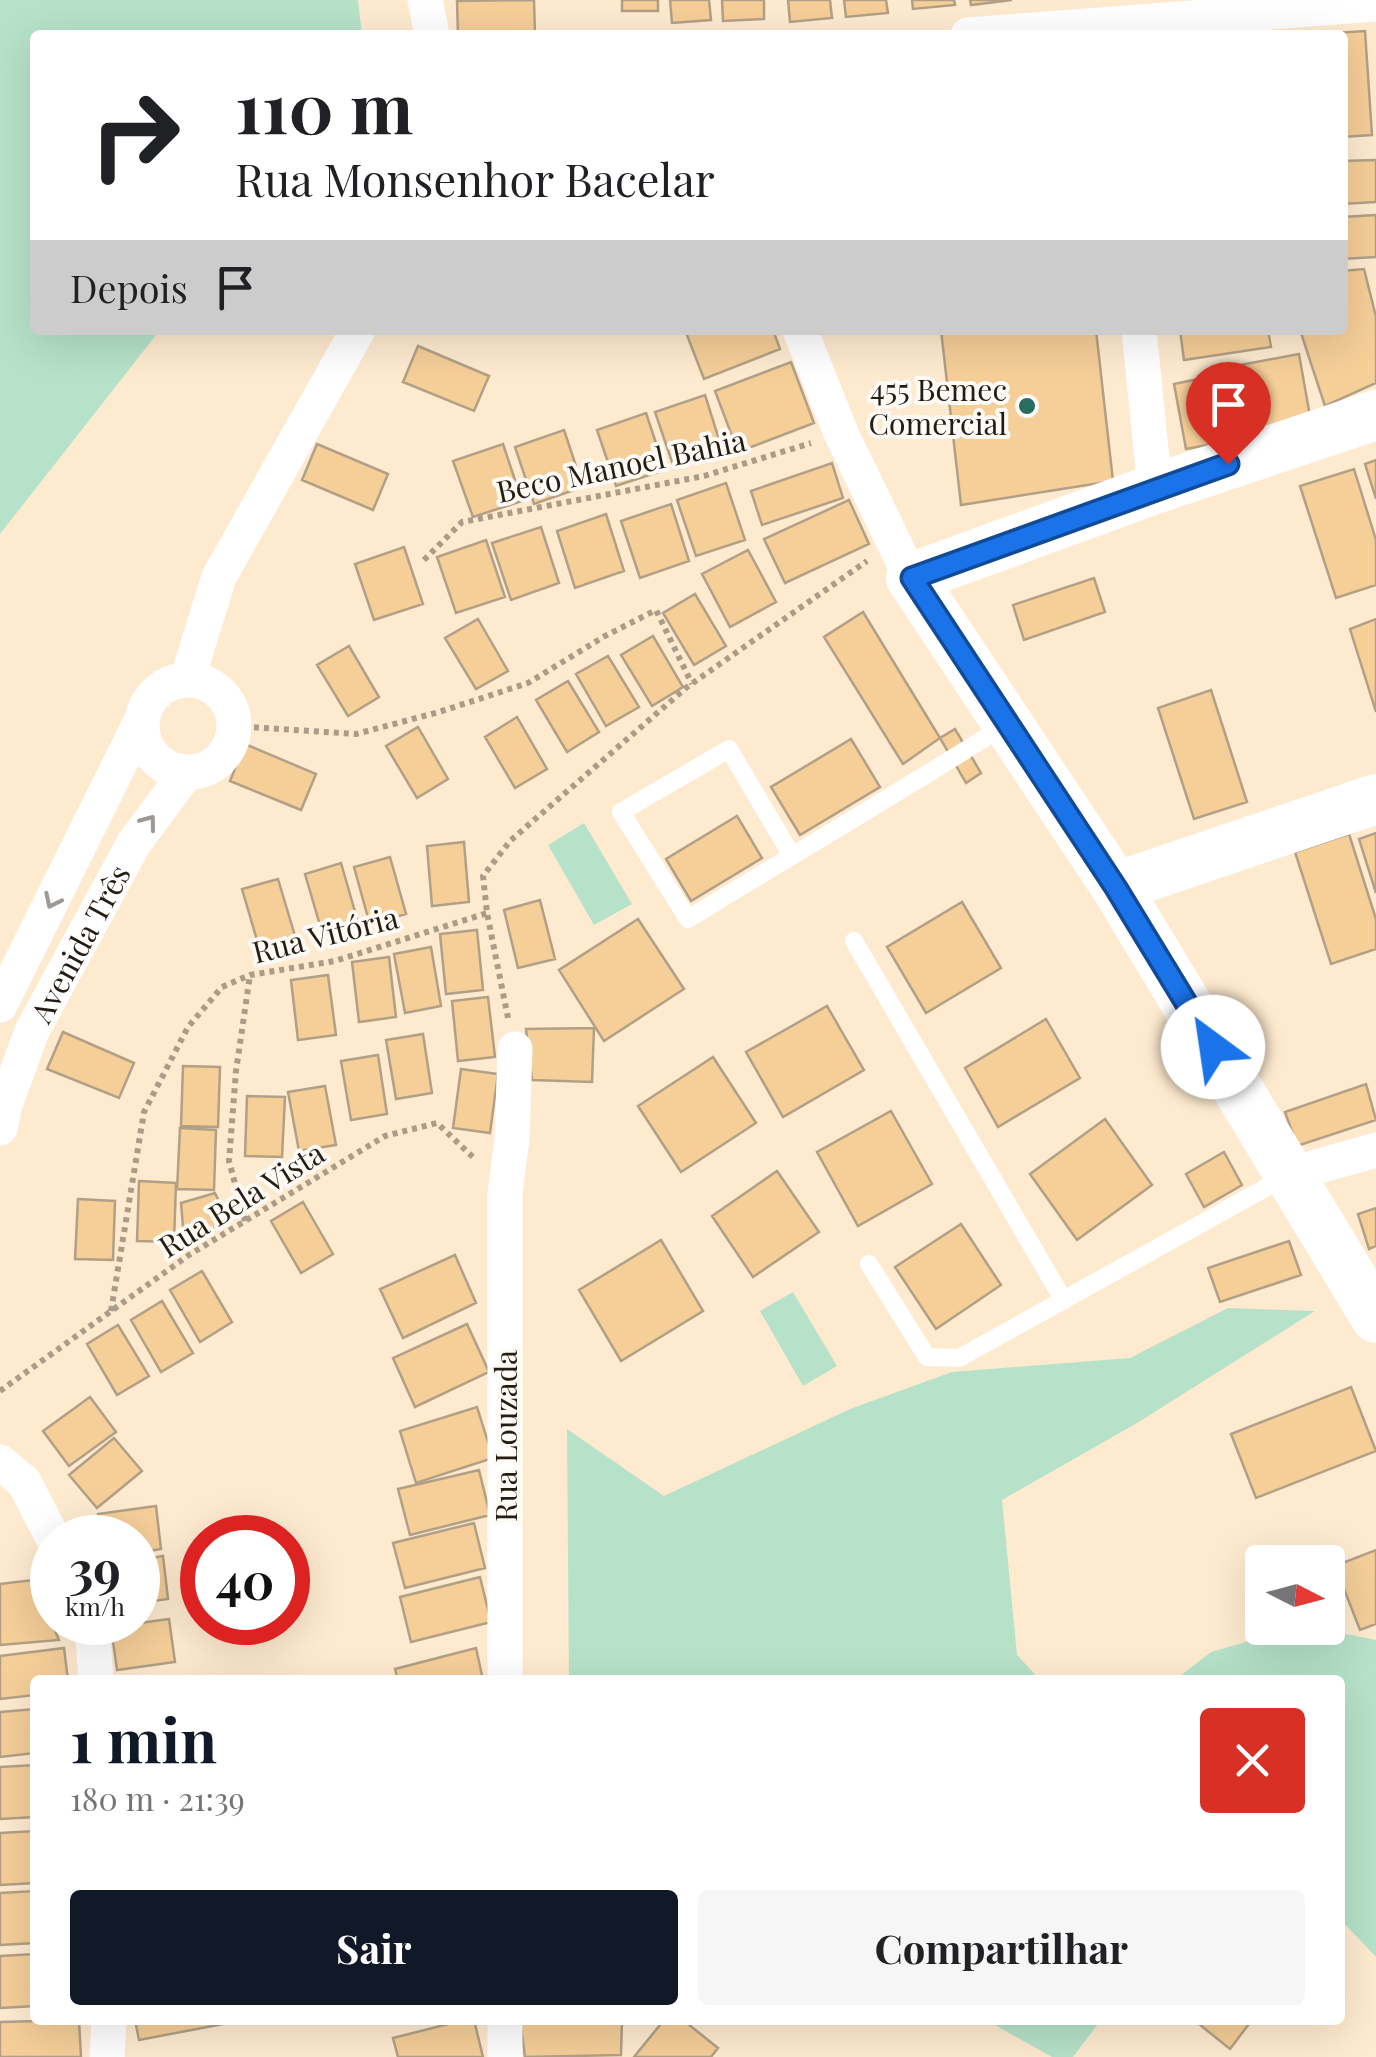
<!DOCTYPE html>
<html lang="pt">
<meta charset="utf-8">
<style>
body{margin:0;font-family:"Playfair Display",serif;background:#f6f6f6;color:#202124;height:100vh;display:flex;flex-direction:column;font-size:38px;white-space:nowrap}
*{box-sizing:border-box;margin:0}
p{font-size:32px;color:#757577}
.icon{flex:none;width:55px;height:55px;fill:none;stroke:currentColor;stroke-width:2;stroke-linecap:round;stroke-linejoin:round}
.map{position:relative;flex:1;overflow:hidden}
.side{position:absolute;left:30px;top:1675px;width:1315px;height:350px;display:flex;flex-direction:column;background:#fff;border-radius:10px;box-shadow:0 10px 40px #0002}
.side>*{flex:none}
.hud{position:absolute;left:30px;top:30px;width:1318px;height:305px;border-radius:10px;box-shadow:0 10px 40px #0002;background:#fff;color:#202124;overflow:hidden}
.needle{width:65px;rotate:96deg}
.tools{position:absolute;left:1245px;top:1545px;display:grid;gap:20px}
.tools a{display:grid;place-items:center;width:100px;height:100px;border-radius:10px;background:#fff;box-shadow:0 10px 40px #0002;font-size:50px}
.speed{position:absolute;left:30px;top:1515px;display:flex;gap:20px;font-size:50px;font-weight:700;text-align:center}
.speed>*{display:grid;place-content:center;width:130px;height:130px;border-radius:50%;background:#fff;box-shadow:0 10px 40px #0002;line-height:1}
.speed small{font-size:25px;font-weight:400}
.speed .limit{border:15px solid #d22;background:#fff;color:#111}
.pin{position:absolute;display:grid;place-items:center;width:85px;height:85px;color:#fff;margin:-102px -42px;border-radius:50% 50% 50% 0;rotate:-45deg;box-shadow:0 0 10px #0007}
.pin .icon{rotate:45deg}
.me{position:absolute;width:110px;margin:-55px;rotate:329deg;stroke-linejoin:round;filter:drop-shadow(0 0 8px #0008)}
.turn{display:flex;align-items:center;gap:35px;height:210px;padding:0 40px;font-size:45px}
.turn .icon{width:130px;height:130px;stroke-width:2.5}
.turn b{display:block;font-size:70px;line-height:85px}
.then{display:flex;align-items:center;height:95px;padding:0 40px;background:#0003;gap:20px;font-size:38px}
.round{display:grid;place-items:center;flex:none;width:105px;height:105px;border-radius:10px;background:#f6f6f6}
.headline{display:flex;align-items:center;justify-content:space-between;height:170px;padding:0 40px}
h1{font-size:60px;font-weight:700;line-height:75px;color:#111827}
.button{display:flex;gap:20px;margin-top:auto;padding:20px 40px}
.button a{flex:1;height:115px;border-radius:10px;background:#111827;color:#fff;font-size:40px;font-weight:700;line-height:115px;text-align:center}
.button a+a{background:#f6f6f6;color:#202124}
.map>svg:first-child{display:block}
.green{fill:#b6e2c9}
.building{fill:#f5ce98;stroke:#b2a086;stroke-width:2.5}
.lines{fill:none;stroke-linecap:round;stroke-linejoin:round}
.path{stroke:#ab9c88;stroke-width:6;stroke-dasharray:5 5;stroke-linecap:butt}
.lane{stroke:#fff;stroke-width:18}
.street{stroke:#fff;stroke-width:35}
.secondary{stroke:#fff;stroke-width:50}
.oneway{stroke:#9c9995}
.route-casing{stroke:#114b97;stroke-width:25}
.route{stroke:#1a73e8;stroke-width:18}
.poi-dot{fill:#296d60;stroke:#fefaf5;stroke-width:4}
.labels{text-anchor:middle;dominant-baseline:central;stroke-width:8;stroke-linejoin:round;paint-order:stroke}
.poi-label{font-size:30px;fill:#241d13;stroke:#fefaf5;text-anchor:end}
.street-label{font-size:30px;fill:#241d13;stroke:#fefaf5}
</style>
<div class="map">
<svg width="1376" height="2057" viewBox="0 0 1376 2057">
<rect width="100%" height="100%" fill="#feeacf"/>
<path class="green" d="M0,0H358L362,35H35V330H160L0,534Z
M584,823L632,904L594,925L548,845Z
M793,1292L837,1366L803,1386L760,1311Z
M1228,1308L1315,1311L1137,1423L1002,1500L1017,1655L1040,1680H569L567,1429L664,1496L850,1409L952,1372L1130,1358Z
M1293,1628H1318L1376,1640V1957L1340,1919V1680H1175L1211,1652Z
M986,2020H1101L1073,2057H1052Z"/>
<path class="building" d="M534,0L535,35H458L457,1Z
M622,0H658V11H622Z
M670,0H709L711,20L672,23Z
M722,0H764V19L723,21Z
M788,0H830L832,18L790,22Z
M844,0H886L888,13L846,17Z
M912,0H954L955,5L913,9Z
M970,0H1012L971,5Z
M1365,31L1372,135L1342,137V35H1302Z
M1376,160V202L1342,204V161Z
M1376,215V257L1342,259V217Z
M1364,269L1376,317V383L1325,406L1300,330H1342V271Z
M685,330H773L780,349L704,379Z
M941,330H1096L1113,481L961,505Z
M1180,330H1268L1271,347L1184,360Z
M418,346L489,376L474,411L403,382Z
M1299,354L1311,422L1237,436L1224,368Z
M791,362L814,423L738,452L715,391Z
M1213,376L1225,442L1186,449L1174,384Z
M705,395L723,452L674,468L655,412Z
M646,413L665,470L616,486L597,430Z
M564,430L583,487L534,504L515,447Z
M317,444L388,474L373,510L302,480Z
M503,444L522,501L473,517L453,461Z
M1376,460V499L1365,464Z
M832,463L843,498L762,525L751,491Z
M1354,469L1376,540V585L1336,598L1300,486Z
M726,483L745,540L696,556L677,500Z
M849,500L869,544L785,583L764,539Z
M671,504L689,561L640,578L621,521Z
M606,514L624,571L575,588L557,531Z
M541,527L559,583L511,600L492,543Z
M486,540L505,597L456,613L437,557Z
M404,547L423,604L374,620L355,564Z
M748,550L776,602L730,627L702,574Z
M1094,578L1105,612L1024,640L1013,605Z
M695,594L726,646L694,665L663,613Z
M863,612L940,738L903,764L824,637Z
M478,619L508,671L476,689L445,638Z
M1376,619V712L1350,629Z
M653,636L683,687L652,706L621,655Z
M349,646L379,697L348,716L317,665Z
M608,656L639,707L606,726L576,674Z
M568,681L599,732L567,752L536,700Z
M1211,690L1247,802L1194,819L1158,708Z
M517,717L547,769L515,788L485,737Z
M418,727L448,779L417,798L386,746Z
M955,729L981,773L966,783L940,738Z
M851,739L880,787L800,835L771,787Z
M245,744L316,774L301,810L230,781Z
M737,816L762,858L691,901L666,859Z
M1376,833V893L1359,839Z
M1349,834L1376,919V949L1331,964L1295,852Z
M464,842L469,902L432,906L427,846Z
M390,857L406,914L370,925L354,867Z
M341,863L358,922L322,932L305,874Z
M278,879L295,936L259,947L242,889Z
M540,900L555,959L518,968L504,910Z
M962,902L1001,968L926,1013L887,947Z
M638,919L684,989L604,1041L559,970Z
M477,930L483,990L446,994L440,934Z
M431,947L441,1006L405,1013L394,954Z
M389,957L396,1017L359,1022L352,962Z
M328,975L336,1035L298,1040L291,980Z
M488,997L495,1057L458,1061L452,1001Z
M827,1006L864,1070L783,1117L746,1052Z
M1046,1019L1080,1078L998,1127L965,1068Z
M594,1028L592,1082L532,1080L526,1029Z
M63,1032L134,1063L119,1098L47,1069Z
M423,1034L432,1093L396,1099L386,1040Z
M378,1055L387,1114L351,1120L341,1061Z
M713,1057L756,1123L681,1172L638,1106Z
M183,1066L220,1067L218,1127L181,1126Z
M461,1069L498,1074L490,1133L453,1128Z
M1366,1084L1376,1120L1297,1146L1285,1112Z
M325,1086L336,1145L299,1151L288,1092Z
M247,1096L285,1097L282,1157L245,1156Z
M891,1111L932,1184L858,1226L817,1152Z
M1105,1119L1152,1185L1077,1240L1030,1174Z
M180,1128L216,1130L214,1190L177,1189Z
M1224,1152L1242,1185L1204,1207L1186,1174Z
M777,1171L819,1232L753,1277L712,1216Z
M139,1181L176,1183L174,1242L137,1241Z
M215,1193L229,1223L184,1239L181,1203Z
M78,1199L115,1201L113,1260L75,1259Z
M303,1202L333,1254L301,1273L271,1221Z
M1376,1208V1246L1369,1249L1358,1214Z
M961,1224L1001,1285L936,1329L895,1267Z
M661,1240L703,1311L621,1361L579,1290Z
M1289,1241L1301,1275L1220,1302L1208,1268Z
M455,1255L476,1303L403,1338L380,1289Z
M202,1271L232,1322L200,1342L170,1290Z
M162,1301L193,1353L161,1372L131,1320Z
M467,1324L489,1372L415,1407L393,1358Z
M118,1325L149,1376L117,1395L87,1344Z
M1351,1387L1376,1451L1256,1498L1231,1434Z
M90,1397L116,1432L69,1466L43,1431Z
M477,1407L493,1458L416,1483L400,1431Z
M114,1438L142,1471L97,1508L69,1475Z
M479,1470L490,1515L410,1535L398,1489Z
M156,1506L161,1549L138,1553V1538H101L98,1514Z
M474,1523L485,1568L405,1588L393,1543Z
M1376,1550V1624L1360,1630L1335,1566Z
M163,1556L168,1599L138,1603V1560Z
M480,1577L491,1622L411,1642L400,1597Z
M33,1580L59,1640L0,1645V1584Z
M169,1619L175,1662L117,1670L111,1627Z
M64,1648L68,1680H35V1695L0,1699V1656Z
M476,1648L483,1680H398L395,1669Z
M35,1709V1753L0,1757V1712Z
M35,1765V1817L0,1819V1767Z
M35,1831V1883L0,1885V1833Z
M35,1891V1943L0,1945V1893Z
M35,1954V2006L0,2008V1956Z
M79,2020L81,2057H0V2022Z
M135,2020H222L223,2024L139,2040Z
M464,2020H474L483,2057H398L393,2038Z
M520,2020H622L621,2055L525,2057Z
M664,2020H683L718,2048L711,2057H634Z
M1194,2020H1252L1230,2049Z"/>
<g class="lines">
<path class="path" d="M424,560L462,522L704,476L811,443
M234,726L356,734L439,712L528,683L605,636L656,610L692,684
M508,1018L487,913L483,876L510,841L687,687L867,561
M245,1221L229,1161L236,1071L250,975
M111,1311L144,1112L188,1027L222,987L250,975L335,961L487,913
M0,1391L189,1255L385,1136L437,1123L476,1160"/>
<path class="lane" d="M792,856L729,749L621,812L688,919C794,854 902,791 1007,724
M854,941L1064,1301
M869,1264L927,1357L959,1358L1285,1177"/>
<g class="street">
<path d="M425,0L432,35"/>
<path d="M968,35L1376,4"/>
<path d="M800,330L841,433L911,578"/>
<path d="M1139,330L1155,489"/>
<circle cx="188" cy="726" r="46"/>
<path d="M187,680L219,577L358,330"/>
<path d="M0,1005L142,719"/>
<path id="s1" d="M0,1128L5,1105L32,1031L134,843L186,773"/>
<path d="M1291,1174L1376,1150"/>
<path d="M0,1462L24,1482L53,1538"/>
<path d="M87,1622L93,1638L96,1680"/>
<path d="M505,1680V1193L512,1139L515,1049"/>
<path d="M505,2020V2057"/>
<path d="M107,2057L109,2020"/>
</g>
<path class="secondary" d="M1376,415L1155,489L911,578L1116,887L1376,1318
M1116,887L1376,799"/>
</g>
<defs><path id="oneway-chevron" d="M-2-3.5L2.5 0L-2 3.5" fill="none" stroke-width="1.6" stroke-linecap="round" stroke-linejoin="round" transform="scale(2.5)"/></defs>
<g class="oneway">
<use href="#oneway-chevron" transform="translate(149 822) rotate(-53)"/>
<use href="#oneway-chevron" transform="translate(52 901) rotate(116)"/>
</g>
<g class="lines">
<defs>
<path id="route" d="M1213,1047L1116,888L912,578L1228,464"/>
</defs>
<use href="#route" class="route-casing"/>
<use href="#route" class="route"/>
</g>
<circle class="poi-dot" cx="1027" cy="406" r="10"/>
<g class="labels">
<g class="poi-label">
<text x="1007" y="389">455 Bemec<tspan x="1007" dy="34">Comercial</tspan></text>
</g>
<g class="street-label">
<text transform="translate(621 465) rotate(-12)">Beco Manoel Bahia</text>
<text transform="translate(325 934) rotate(-14)">Rua Vitória</text>
<text stroke="none"><textPath href="#s1" startOffset="202">Avenida Três</textPath></text>
<text transform="translate(241 1199) rotate(-32)">Rua Bela Vista</text>
<text transform="translate(505 1436) rotate(-90)">Rua Louzada</text>
</g>
</g>
</svg>
<div class="tools">
<a><svg class="needle" viewBox="-14 -14 28 28"><path d="M0-13l5 13h-10z" fill="#e53935"/><path d="M0 13l5-13h-10z" fill="#757577"/></svg></a>
</div>
<div class="speed"><div>39<small>km/h</small></div><div class="limit">40</div></div>
<div class="pin" style="left:1228px;top:464px;background:#d93025"><svg class="icon" aria-label="arrive" viewBox="0 0 24 24"><path d="M6 21V4h12l-3 4 3 4H6"/></svg></div>
<svg class="me" style="left:1213px;top:1047px" viewBox="-20 -20 40 40"><circle r="19" fill="#fff"/><path d="M0-13L10 11 0 6-10 11z" fill="#1a73e8"/></svg>
<div class="hud">
<div class="turn"><svg class="icon" aria-label="right" viewBox="0 0 24 24"><path d="M7 20v-9h11M14 6l5 5-5 5"/></svg><div><b>110 m</b>Rua Monsenhor Bacelar</div></div>
<div class="then">Depois<svg class="icon" aria-label="arrive" viewBox="0 0 24 24"><path d="M6 21V4h12l-3 4 3 4H6"/></svg></div>
</div>
<section class="side">
<div class="headline"><div><h1>1 min</h1><p>180 m · 21:39</p></div><a class="round" style="background:#d93025;color:#fff"><svg class="icon" aria-label="close" viewBox="0 0 24 24"><path d="M6 6l12 12M18 6L6 18"/></svg></a></div>
<div class="button"><a>Sair</a><a>Compartilhar</a></div>
</section>
</div>
